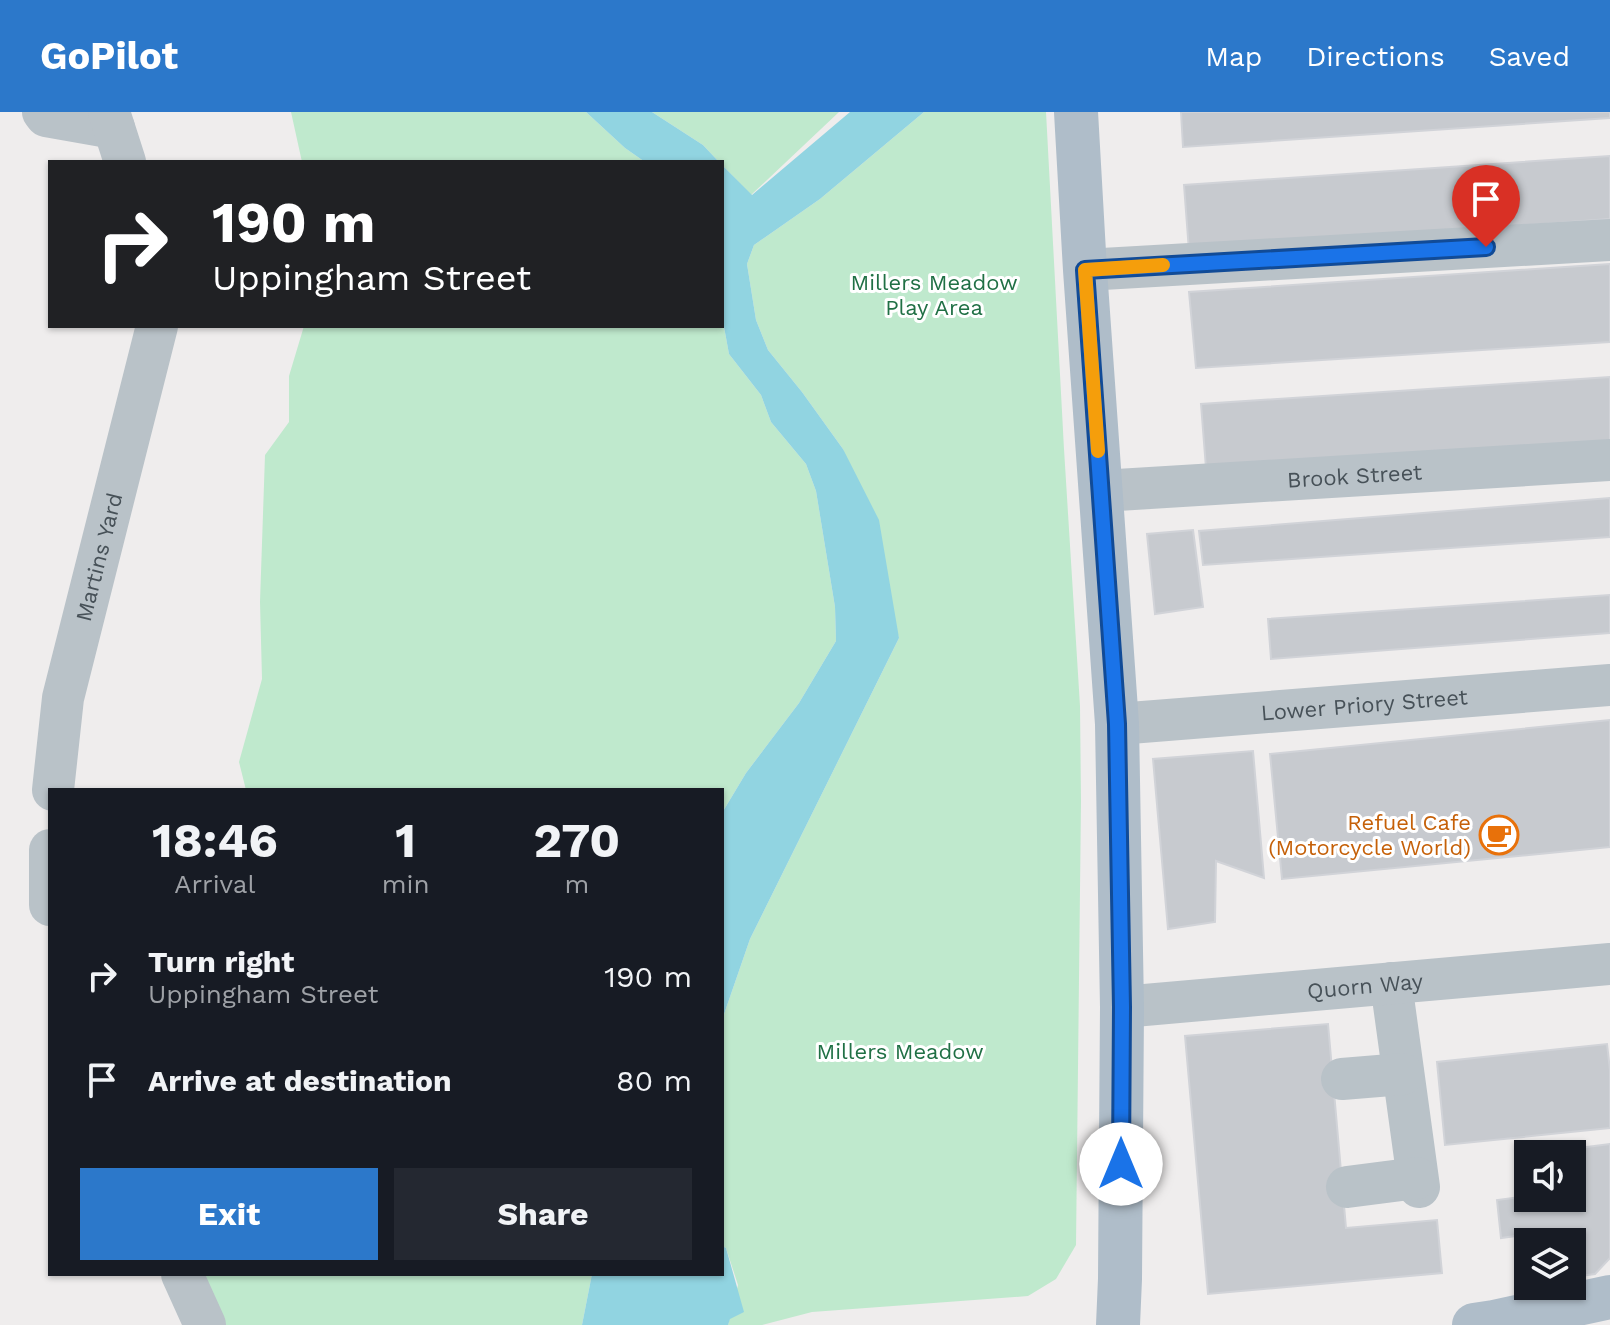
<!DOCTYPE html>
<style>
:root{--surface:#171b24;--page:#242831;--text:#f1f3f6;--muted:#9ea1a6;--accent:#2c78ca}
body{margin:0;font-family:"Work Sans",sans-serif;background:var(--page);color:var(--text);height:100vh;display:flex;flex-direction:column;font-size:30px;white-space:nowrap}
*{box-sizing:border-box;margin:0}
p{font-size:26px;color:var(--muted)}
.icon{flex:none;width:44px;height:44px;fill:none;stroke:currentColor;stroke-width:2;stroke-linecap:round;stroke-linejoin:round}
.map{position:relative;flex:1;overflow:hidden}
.sheet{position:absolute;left:48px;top:676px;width:676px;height:488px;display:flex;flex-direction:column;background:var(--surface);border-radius:0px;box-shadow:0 2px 6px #0004}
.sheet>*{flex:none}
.guide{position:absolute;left:48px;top:48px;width:676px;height:168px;border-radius:0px;box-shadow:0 2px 6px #0004;background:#202124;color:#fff;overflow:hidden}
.fabs{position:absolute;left:1514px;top:1028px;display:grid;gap:16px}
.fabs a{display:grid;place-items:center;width:72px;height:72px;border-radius:0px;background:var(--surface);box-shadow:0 2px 6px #0004;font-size:40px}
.pin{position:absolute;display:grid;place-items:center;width:68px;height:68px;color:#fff;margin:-82px -34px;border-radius:50% 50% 50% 0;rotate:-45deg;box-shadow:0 0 8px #0007}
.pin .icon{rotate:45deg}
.me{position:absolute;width:88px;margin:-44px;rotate:0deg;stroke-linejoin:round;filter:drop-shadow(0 0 6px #0008)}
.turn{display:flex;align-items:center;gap:28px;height:168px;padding:0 32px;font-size:36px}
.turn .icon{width:104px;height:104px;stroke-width:2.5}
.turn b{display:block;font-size:56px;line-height:68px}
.eta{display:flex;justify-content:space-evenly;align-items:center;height:136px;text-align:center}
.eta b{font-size:48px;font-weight:700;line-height:56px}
.action{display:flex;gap:16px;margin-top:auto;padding:16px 32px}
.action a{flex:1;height:92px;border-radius:0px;background:var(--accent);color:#fff;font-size:32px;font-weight:700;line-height:92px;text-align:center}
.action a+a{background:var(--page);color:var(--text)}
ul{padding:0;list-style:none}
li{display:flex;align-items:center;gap:24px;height:104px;padding:0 32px}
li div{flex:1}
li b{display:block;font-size:30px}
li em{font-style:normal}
header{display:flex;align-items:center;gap:48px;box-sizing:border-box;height:112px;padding:0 40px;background:var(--accent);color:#fff}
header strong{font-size:38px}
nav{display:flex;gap:44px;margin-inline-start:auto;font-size:28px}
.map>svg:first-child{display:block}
.green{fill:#bfe9cd}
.water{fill:#91d4e1}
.building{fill:#c7cacf;stroke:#d1d3d8;stroke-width:2}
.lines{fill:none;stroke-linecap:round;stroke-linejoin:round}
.minor{stroke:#b9c2c8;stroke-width:42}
.major{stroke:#afbdc9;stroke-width:44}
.route-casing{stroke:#114b97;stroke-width:20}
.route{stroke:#1a73e8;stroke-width:14}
.slow{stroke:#f59e0b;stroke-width:14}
.labels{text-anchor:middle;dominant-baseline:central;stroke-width:6;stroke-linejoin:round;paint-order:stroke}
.park-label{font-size:22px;fill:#207045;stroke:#fff}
.street-label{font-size:22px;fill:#475158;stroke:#fff}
.food-label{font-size:22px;fill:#c56008;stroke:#fff;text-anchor:end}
</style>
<header>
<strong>GoPilot</strong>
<nav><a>Map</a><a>Directions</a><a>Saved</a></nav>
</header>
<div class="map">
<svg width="1610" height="1213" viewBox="0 0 1610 1213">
<rect width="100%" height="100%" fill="#efeded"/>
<!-- green -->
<path class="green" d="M291,0H586L625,36L645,50H302Z
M652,0H839L751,83L722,53V50H719L703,33Z
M924,0H1046L1064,337L1080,594L1081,689L1076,1133L1056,1167L1028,1184L812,1200L762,1213H728L738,1173L726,1136L722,1134V908L750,827L899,526L843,337L802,280L768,238L756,208L747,152L754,133L820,87Z
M722,204L729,242L761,283L771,310L806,352L816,379L835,495L836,529L799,591L746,661L722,701V678H246L239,650L262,567L260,490L265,343L289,310V264L304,214H722Z
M194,1162H592L582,1213H216Z"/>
<!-- water -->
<path class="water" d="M586,0H652L703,33L719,50H645L625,36Z
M850,0H924L820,87L754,133L747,152L756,208L768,238L802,280L843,337L879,408L899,526L750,827L722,908V701L746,661L799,591L836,529L835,495L816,379L806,352L771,310L761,283L729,242L722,204V53L752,83Z
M722,1134L726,1136L744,1200L730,1207L728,1213H582L592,1162H722Z"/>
<!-- building -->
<path class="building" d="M1181,0H1610V6L1183,35Z
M1610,44V107L1189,139L1184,73Z
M1610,152V230L1196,256L1189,180Z
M1610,265V332L1206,356L1201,292Z
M1610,386V425L1203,453L1199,419Z
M1193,418L1203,495L1155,502L1147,422Z
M1610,483V521L1271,547L1268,507Z
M1610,608V735L1282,767L1270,642Z
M1253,639L1264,766L1216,749L1215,810L1168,817L1153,647Z
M1328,912L1346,1116L1437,1108L1442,1161L1208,1182L1185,924Z
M1607,932L1610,958V1016L1445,1033L1437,950Z
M1610,1032V1146L1595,1162L1572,1165V1130H1528V1166L1523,1123L1501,1126L1497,1088L1528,1084V1086H1572V1042H1556V1039Z"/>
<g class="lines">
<!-- minor -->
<g class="minor">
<path d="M43,0L46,4L114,16"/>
<path d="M109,0L125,50"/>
<path d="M1085,158L1610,128"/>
<path id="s1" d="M1101,379L1610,348"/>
<path id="s2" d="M1117,612L1610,573"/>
<path id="s3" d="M53,678L63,586L157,214"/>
<path d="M50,738V793"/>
<path d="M1391,871L1419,1075"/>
<path id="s4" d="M1122,895L1610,852"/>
<path d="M1342,967L1403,962"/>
<path d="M1347,1075L1417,1066"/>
<path d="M182,1162L205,1213"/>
</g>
<!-- major -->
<path class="major" d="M1076,0L1085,158L1117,612L1122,895L1120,1167L1118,1213
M1474,1213L1494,1210L1610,1185"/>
</g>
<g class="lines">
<!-- route casing -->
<g class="route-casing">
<path id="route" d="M1121,1052L1122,895L1117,612L1085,158L1486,135"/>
</g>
<!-- route -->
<use href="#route" class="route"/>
<!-- slow -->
<path class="slow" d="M1098,339L1085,158L1163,153"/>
</g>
<!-- icons -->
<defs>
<g id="cafe-ring" transform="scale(2)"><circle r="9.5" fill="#fff" stroke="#e8710a" stroke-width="1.5"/><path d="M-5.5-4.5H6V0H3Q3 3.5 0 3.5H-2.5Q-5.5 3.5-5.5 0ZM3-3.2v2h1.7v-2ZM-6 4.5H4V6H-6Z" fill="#e8710a"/></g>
</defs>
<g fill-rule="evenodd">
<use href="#cafe-ring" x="1499" y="723"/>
</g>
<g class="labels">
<!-- park labels -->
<g class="park-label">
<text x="934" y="170">Millers Meadow<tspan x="934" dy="25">Play Area</tspan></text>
<text x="900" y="939">Millers Meadow</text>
</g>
<!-- street labels -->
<g class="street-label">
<text stroke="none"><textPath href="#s1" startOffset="254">Brook Street</textPath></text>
<text stroke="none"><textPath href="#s3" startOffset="238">Martins Yard</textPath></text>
<text stroke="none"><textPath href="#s2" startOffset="248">Lower Priory Street</textPath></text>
<text stroke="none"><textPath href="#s4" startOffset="244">Quorn Way</textPath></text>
</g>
<!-- food labels -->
<g class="food-label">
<text x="1471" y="710">Refuel Cafe<tspan x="1471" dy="25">(Motorcycle World)</tspan></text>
</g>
</g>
</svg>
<div class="fabs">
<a><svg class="icon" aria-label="sound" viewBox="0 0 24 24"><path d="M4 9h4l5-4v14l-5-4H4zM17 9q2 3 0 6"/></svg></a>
<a><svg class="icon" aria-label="layers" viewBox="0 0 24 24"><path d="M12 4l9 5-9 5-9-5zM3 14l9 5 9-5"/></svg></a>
</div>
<div class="pin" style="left:1486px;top:135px;background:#d93025"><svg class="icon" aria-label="arrive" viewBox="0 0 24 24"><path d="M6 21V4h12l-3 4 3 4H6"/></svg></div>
<svg class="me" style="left:1121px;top:1052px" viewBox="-20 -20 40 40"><circle r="19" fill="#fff"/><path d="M0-13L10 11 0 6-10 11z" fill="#1a73e8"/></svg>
<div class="guide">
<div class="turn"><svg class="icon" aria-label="right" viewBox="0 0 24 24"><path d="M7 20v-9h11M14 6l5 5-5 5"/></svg><div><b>190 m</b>Uppingham Street</div></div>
</div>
<section class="sheet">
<div class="eta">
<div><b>18:46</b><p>Arrival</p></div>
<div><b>1</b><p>min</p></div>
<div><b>270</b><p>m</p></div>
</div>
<ul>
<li><svg class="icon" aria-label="right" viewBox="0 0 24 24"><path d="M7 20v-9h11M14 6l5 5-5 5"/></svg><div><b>Turn right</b><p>Uppingham Street</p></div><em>190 m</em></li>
<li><svg class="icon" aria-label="arrive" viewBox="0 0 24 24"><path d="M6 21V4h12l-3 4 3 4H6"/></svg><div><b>Arrive at destination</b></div><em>80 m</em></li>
</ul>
<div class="action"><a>Exit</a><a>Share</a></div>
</section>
</div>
